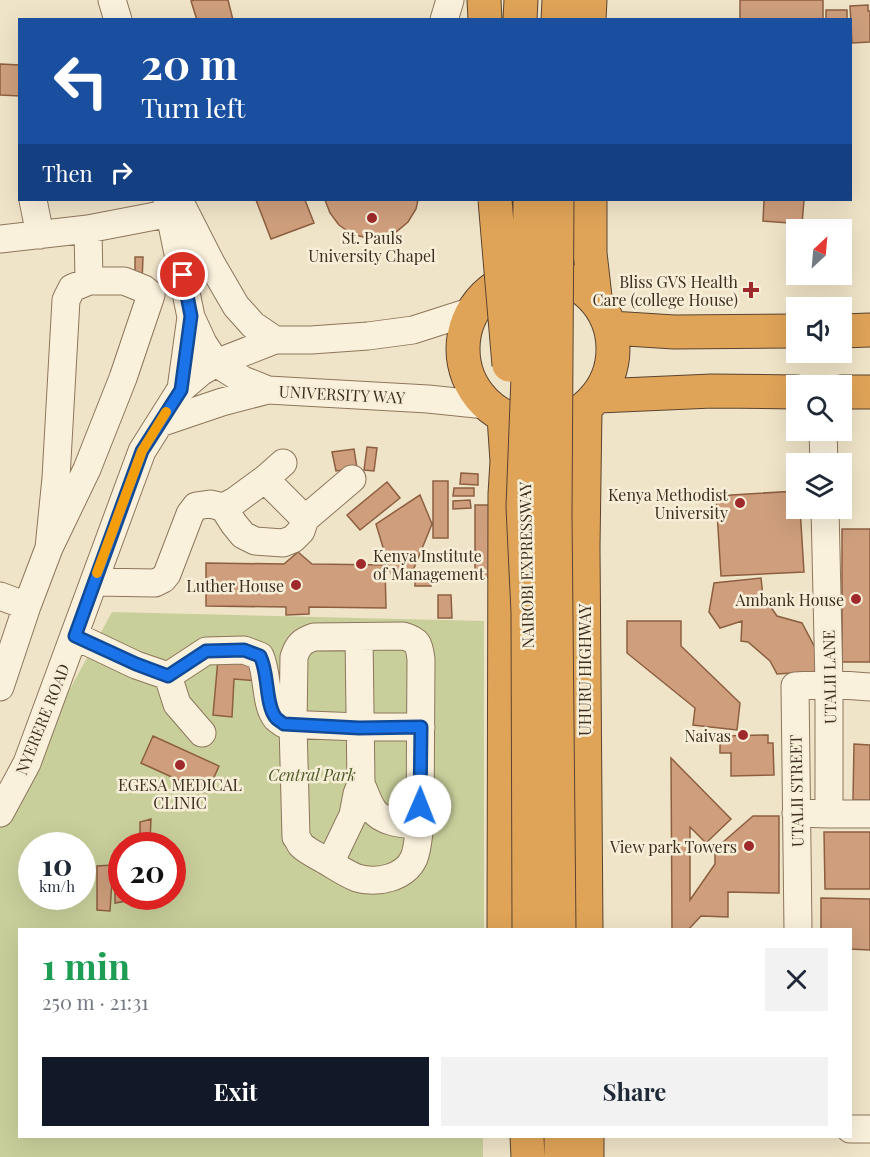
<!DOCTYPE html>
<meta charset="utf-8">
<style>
:root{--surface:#fff;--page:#f2f2f3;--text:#1f2937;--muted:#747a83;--accent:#111827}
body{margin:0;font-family:"Playfair Display",serif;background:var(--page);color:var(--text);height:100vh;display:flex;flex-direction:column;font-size:22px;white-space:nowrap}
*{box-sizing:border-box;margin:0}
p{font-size:20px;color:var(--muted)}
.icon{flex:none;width:33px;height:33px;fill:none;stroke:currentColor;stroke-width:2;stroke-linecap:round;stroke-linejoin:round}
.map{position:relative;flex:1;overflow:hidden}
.sheet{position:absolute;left:18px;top:928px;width:834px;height:210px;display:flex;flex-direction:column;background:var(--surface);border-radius:0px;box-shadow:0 6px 24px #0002}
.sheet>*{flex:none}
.hud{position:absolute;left:18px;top:18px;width:834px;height:183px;border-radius:0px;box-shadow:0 6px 24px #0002;background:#1a4fa0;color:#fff;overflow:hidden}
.needle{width:39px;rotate:26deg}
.controls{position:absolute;left:786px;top:219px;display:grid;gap:12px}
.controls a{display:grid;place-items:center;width:66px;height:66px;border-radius:0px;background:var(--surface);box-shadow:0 6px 24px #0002;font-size:30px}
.speed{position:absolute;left:18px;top:832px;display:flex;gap:12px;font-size:30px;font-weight:700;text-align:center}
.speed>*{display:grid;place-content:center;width:78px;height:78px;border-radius:50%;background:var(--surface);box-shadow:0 6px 24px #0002;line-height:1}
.speed small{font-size:15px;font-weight:400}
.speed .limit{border:9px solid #d22;background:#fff;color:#111}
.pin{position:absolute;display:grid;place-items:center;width:51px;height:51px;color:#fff;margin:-26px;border:3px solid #fff;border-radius:50%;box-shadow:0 2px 6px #0007}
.me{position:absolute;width:66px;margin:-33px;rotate:1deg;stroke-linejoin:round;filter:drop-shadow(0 0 4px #0008)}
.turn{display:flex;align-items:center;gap:21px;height:126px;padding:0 24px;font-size:27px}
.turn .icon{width:78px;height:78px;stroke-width:2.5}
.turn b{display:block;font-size:42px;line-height:51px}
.then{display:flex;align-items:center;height:57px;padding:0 24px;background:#0003;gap:12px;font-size:22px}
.round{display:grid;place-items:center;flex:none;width:63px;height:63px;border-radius:0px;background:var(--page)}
.overview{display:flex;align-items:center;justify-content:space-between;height:102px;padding:0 24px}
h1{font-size:36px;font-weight:700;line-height:45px;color:#1e9e55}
.button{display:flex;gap:12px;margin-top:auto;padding:12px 24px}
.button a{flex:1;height:69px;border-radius:0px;background:var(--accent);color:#fff;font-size:24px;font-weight:700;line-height:69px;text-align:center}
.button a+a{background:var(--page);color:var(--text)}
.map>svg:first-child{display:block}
.green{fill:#c9cf9b;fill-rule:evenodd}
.building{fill:#cf9f7d;stroke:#8d5f41;stroke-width:1.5}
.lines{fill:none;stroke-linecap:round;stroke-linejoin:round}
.minor-casing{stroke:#8d765c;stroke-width:29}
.highway-casing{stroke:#5b4430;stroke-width:35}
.minor{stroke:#faf1dc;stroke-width:27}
.highway{stroke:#e0a458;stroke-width:33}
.highway-bridge-casing{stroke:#5b4430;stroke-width:35;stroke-linecap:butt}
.highway-bridge{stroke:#e0a458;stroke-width:33}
.route-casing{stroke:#114b97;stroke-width:15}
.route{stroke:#1a73e8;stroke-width:10}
.slow{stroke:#f59e0b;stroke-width:10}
.poi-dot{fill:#9e2a2b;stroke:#f7eed8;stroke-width:2}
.labels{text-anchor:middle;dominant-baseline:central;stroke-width:5;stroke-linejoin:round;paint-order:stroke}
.poi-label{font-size:16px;fill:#3d2e20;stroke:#f7eed8;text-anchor:end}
.street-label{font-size:16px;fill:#3d2e20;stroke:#f7eed8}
.park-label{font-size:16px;font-style:italic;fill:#4d5a26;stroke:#f7eed8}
</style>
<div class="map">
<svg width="870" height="1157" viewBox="0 0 870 1157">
<rect width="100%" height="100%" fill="#f0e4c8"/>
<!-- green -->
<path class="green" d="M112,612L484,621V930H20V1137H483V1157H0V817ZM32,846H82V897H32ZM122,846H172V897H122Z"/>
<!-- building -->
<path class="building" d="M194,0H228L233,20H197L191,1Z
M740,0H823V19H740Z
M868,5V11H870V42L852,43L850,6Z
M826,10H847V20H826Z
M0,64L20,65V96L0,95Z
M256,200H305L314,223L271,239Z
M325,200H418L416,209L408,222L396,232L382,238H367L352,234L339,225L330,213Z
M764,200H804L802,224L763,221Z
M135,257H143L142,282H135Z
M367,447L377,448L374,471L364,470Z
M354,449L357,468L336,471L332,452Z
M461,473L478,474V485L460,484Z
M433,481H448V538H433Z
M387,482L400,498L360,530L347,515Z
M454,488H474V496H453Z
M796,491V508H800L804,572L721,576L716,496Z
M420,495L432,524L412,573L391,574L376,524Z
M470,500L471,508L453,509V501Z
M475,505H490V577H475Z
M842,529H870V662H842Z
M298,552L312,564L385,565L386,608L309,607V614L286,615V607L206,606V563L284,564Z
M415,574H430L431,586H415Z
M761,578L763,596L777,616L802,623L822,661L823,671L777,674L770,661L748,642L741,641L742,621L720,628L709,612L714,583Z
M438,595H451L452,618H438Z
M627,621H681V646L740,703L737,730L693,725L695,708L627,653Z
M218,659L261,663L260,681L234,679L232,717L213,715Z
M768,735V743H773L774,775L731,776V753H720V736Z
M153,736L219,766L207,793L141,763Z
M854,744L870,745V800H853Z
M671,758L731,819L706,843L690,827V900L715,864V849L753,816H779V893L728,892V917L701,916L688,930H672Z
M151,819L150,840H140V822Z
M824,832H870V889H825Z
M113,865L110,911L97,910V866Z
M122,886V897H126V901L115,903V887Z
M821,898L870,899V950L850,949V930H821Z"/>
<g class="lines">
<!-- minor casing -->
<g class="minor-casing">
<path id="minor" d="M112,0L118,20
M444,20L450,0
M33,200L40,235
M167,200L191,317L203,343L216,363L243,380L268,390L428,399L486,405
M179,200L211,263L236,306L253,325L275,340
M88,229L89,281
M0,239L88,229L171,213
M181,389L191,317
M160,423L222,402L268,390
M823,430L824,464
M265,479L305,519
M223,507L234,524L243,535L255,541L283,543L293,539L301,531L305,519L352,479
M94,582L155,583L163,579L167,574L190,514L196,506L210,504L223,507L235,501L265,479L283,463
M0,596L27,606
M75,636L136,665L168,676L177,704L202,733
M403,636C418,640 419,644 421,659L420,826C418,836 418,848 414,858C405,878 377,884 357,878C347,874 338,868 328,862C320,857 308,852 301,845C299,842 298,839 296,837L293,725L294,657C298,645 302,641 314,637Z
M168,676L206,651L244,650L260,656C268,673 265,705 276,718C278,720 281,722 284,724L359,727H421
M0,687L27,606L49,548L87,469L123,378L151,295L144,289L124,281H89L72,288L66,300L56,478L49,548
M361,784C365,792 368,803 374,811C383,823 405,824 420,826
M0,813L27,763L142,451L181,389L201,372L216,363L275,340H311L368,336L413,330L472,311
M796,813L829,814V684L825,508
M829,814H870
M330,863L353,815L357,794L361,784L359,637
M798,930L795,686L829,684L870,687
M850,1129H870"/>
</g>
<!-- highway casing -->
<g class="highway-casing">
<path id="highway" d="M484,0L485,20
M520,20L521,0
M558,20L559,0
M589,20L590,0
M590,200V253L595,297
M503,255L509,240L514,200
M463 349a75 75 0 1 1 150 0a75 75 0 1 1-150 0Z
M611,328L674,332L796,331
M842,331L870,330
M842,392H870
M599,396L712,391L796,392
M585,410L583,547L586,930
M504,930L505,494L507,461L504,417
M527,1137L528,1157
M587,1137V1157
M561,1157V1137"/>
</g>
<!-- minor -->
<use href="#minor" class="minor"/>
<!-- highway -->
<use href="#highway" class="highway"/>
<!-- highway-bridge casing -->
<g class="highway-bridge-casing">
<path id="highway-bridge" d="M495,200L509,365
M557,200L555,514L559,930
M529,930L528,612L523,507L528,377L530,200"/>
</g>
<!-- highway-bridge -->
<use href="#highway-bridge" class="highway-bridge"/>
</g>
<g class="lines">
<!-- route casing -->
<g class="route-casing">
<path id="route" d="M183,275L191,316L181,390L142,451L75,636L136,664L168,676L206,651L244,650L260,656C269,673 265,705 276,718C278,720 281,722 284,724L359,728L421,727L420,806"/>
</g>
<!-- route -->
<use href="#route" class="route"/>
<!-- slow -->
<path class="slow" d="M97,573L142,451L166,412"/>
</g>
<!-- markers -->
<g class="poi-dot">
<circle cx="372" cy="218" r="6"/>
<path d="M748 281h6v6h6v6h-6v6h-6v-6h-6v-6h6z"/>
<circle cx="740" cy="503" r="6"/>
<circle cx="361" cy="564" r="6"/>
<circle cx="296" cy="585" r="6"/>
<circle cx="856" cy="599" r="6"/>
<circle cx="743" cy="735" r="6"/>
<circle cx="180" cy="765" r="6"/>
<circle cx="749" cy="846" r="6"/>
</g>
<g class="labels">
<!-- poi labels -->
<g class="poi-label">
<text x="372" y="237" text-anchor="middle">St. Pauls<tspan x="372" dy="18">University Chapel</tspan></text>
<text x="738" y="281">Bliss GVS Health<tspan x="738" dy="18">Care (college House)</tspan></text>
<text x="728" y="494">Kenya Methodist<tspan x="728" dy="18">University</tspan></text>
<text x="373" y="555" text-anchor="start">Kenya Institute<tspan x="373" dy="18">of Management</tspan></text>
<text x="284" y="585">Luther House</text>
<text x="844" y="599">Ambank House</text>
<text x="731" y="735">Naivas</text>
<text x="180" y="784" text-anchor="middle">EGESA MEDICAL<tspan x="180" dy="18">CLINIC</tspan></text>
<text x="737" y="846">View park Towers</text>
</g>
<!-- street labels -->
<g class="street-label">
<text transform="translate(342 394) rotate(3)">UNIVERSITY WAY</text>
<text transform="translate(526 565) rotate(-91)">NAIROBI EXPRESSWAY</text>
<text transform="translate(584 670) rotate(-90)">UHURU HIGHWAY</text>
<text transform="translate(829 677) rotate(-91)">UTALII LANE</text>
<text transform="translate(42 719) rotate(-68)">NYERERE ROAD</text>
<text transform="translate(796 791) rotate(-91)">UTALII STREET</text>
</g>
<!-- park labels -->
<g class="park-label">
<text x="312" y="774">Central Park</text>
</g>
</g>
</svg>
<div class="controls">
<a><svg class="needle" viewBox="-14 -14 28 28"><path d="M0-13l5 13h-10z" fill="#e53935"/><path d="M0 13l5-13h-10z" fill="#747a83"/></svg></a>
<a><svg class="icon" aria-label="sound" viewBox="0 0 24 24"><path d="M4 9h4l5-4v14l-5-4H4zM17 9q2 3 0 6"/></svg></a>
<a><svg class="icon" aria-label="search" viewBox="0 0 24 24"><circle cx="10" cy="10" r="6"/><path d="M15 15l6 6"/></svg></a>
<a><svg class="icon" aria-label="layers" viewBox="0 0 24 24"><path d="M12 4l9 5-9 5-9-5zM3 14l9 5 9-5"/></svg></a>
</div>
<div class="speed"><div>10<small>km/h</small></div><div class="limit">20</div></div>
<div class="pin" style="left:183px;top:275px;background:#d93025"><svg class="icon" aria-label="arrive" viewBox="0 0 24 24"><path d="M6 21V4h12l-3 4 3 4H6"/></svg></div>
<svg class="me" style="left:420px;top:806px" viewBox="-20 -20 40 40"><circle r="19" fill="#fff"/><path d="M0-13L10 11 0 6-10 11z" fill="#1a73e8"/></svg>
<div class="hud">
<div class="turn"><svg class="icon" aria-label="left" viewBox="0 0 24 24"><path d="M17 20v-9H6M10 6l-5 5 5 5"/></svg><div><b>20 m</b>Turn left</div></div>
<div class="then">Then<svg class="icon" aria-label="right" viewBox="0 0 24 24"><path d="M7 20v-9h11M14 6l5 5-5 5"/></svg></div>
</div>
<section class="sheet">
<div class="overview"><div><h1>1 min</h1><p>250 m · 21:31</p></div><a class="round"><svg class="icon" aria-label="close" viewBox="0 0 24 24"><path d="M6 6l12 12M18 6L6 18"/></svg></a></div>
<div class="button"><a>Exit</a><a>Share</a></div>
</section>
</div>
